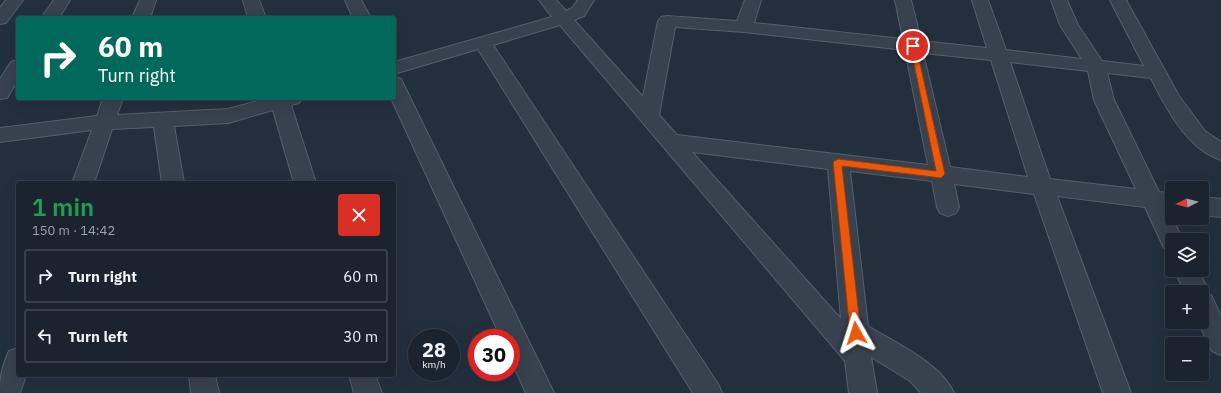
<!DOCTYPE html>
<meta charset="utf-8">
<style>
:root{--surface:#1b232e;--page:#282f3a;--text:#f1f3f6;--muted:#a0a4aa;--line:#39404a}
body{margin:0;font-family:"IBM Plex Sans",sans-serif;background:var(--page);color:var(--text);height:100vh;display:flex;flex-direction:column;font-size:15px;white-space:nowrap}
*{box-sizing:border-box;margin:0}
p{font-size:13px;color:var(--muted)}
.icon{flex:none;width:22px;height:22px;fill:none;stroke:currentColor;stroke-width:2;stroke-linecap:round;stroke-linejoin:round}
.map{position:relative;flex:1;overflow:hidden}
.drawer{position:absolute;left:16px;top:181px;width:380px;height:196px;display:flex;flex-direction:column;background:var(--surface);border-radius:4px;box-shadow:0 4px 16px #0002,0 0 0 1px var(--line)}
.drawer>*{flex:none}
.top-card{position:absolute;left:16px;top:16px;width:380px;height:84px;border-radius:4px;box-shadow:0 4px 16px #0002,0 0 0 1px var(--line);background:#00695c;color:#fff;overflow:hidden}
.needle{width:26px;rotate:264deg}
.buttons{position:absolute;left:1165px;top:181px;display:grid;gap:8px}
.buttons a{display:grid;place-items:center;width:44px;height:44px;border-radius:4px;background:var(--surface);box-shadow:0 4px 16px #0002,0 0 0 1px var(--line);font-size:20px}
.speed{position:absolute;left:408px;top:329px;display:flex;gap:8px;font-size:20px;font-weight:700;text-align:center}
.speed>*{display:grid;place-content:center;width:52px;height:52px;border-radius:50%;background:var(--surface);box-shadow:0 4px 16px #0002,0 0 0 1px var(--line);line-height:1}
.speed small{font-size:10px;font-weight:400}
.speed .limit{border:6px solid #d22;background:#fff;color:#111}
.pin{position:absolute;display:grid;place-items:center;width:34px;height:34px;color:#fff;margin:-17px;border:2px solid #fff;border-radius:50%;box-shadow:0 1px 4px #0007}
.me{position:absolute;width:44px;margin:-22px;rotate:354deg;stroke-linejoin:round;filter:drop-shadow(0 0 3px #0008)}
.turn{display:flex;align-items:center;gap:14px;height:84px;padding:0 16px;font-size:18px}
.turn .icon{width:52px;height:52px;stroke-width:2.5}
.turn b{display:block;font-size:28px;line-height:34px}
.round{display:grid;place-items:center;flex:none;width:42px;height:42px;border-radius:4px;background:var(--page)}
.headline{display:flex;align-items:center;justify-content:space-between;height:68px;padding:0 16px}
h1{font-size:24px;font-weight:600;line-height:30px;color:#1e9e55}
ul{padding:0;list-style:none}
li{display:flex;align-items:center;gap:12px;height:54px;margin:0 8px 6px;padding:0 8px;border:2px solid var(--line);border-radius:4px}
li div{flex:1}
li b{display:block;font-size:15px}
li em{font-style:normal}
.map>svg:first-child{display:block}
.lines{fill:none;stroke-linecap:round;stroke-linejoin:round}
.minor-casing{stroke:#565f6c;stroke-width:2}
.minor{fill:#38414e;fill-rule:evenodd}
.route{fill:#ea580c;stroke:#983908}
</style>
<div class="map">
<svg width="1221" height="393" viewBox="0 0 1221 393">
<rect width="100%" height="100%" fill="#242f3e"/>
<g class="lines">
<!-- minor casing -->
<g class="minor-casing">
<path id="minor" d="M6,0H23L6,23L0,24V8Z
M54,0H70L59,18H41Z
M140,0H156L150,18H132Z
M243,0H259L266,18H248Z
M345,0H361L371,18H353Z
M539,0H556L566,11L572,8L578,0H594L584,16L574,20L643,97L658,21L661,17L667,16L737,21L745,0H761L754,23L903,39L895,0H911L921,41L987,48L972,0H988L1006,50L1082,59L1060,25L1051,0H1067L1078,25L1102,61L1144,66L1110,0H1126L1179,96L1205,131L1221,142V160C1187,149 1166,108 1151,78L1107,73L1114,100L1159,192L1172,193V211L1168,210L1183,240H1172V250L1164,248L1145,207L1057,196L1131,393H1103L1034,194L954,184L959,207L956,213L948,216L940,213L937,207L932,181L850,171L868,326C895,343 941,363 954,393H921L910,381L871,357L877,393H849L845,361L560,25L493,45L718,384L722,393H693L478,49L394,74V62L552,17ZM675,27L744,32L905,50L928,165L677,135L659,115ZM923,53L991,60L1028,177L950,167ZM1010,62L1088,71L1094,100L1136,189L1050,179ZM692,152L828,169L841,319Z
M18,60V80L7,98L0,99V79L11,62Z
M394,77L401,79L403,83L554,393H526L511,360V338H501L391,98H394Z
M103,98H123L117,115L228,109L269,98H302L299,103L291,105L316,183H294L273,110L228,123L174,126L184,183H162L154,127L112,129L94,183H72L92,130L0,142V128L97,116Z
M1202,197L1221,199V217L1202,215Z
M1174,270H1198L1209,292L1208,294L1211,295L1221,316V355L1212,351L1198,322H1202V292H1185Z
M18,348V375H26L20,393H0C0,376 2,367 9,351Z
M189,375H215L219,393H191Z
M349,375H375L382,393H354Z"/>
</g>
<!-- minor -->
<use href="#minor" class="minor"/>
</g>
<!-- route -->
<path class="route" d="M910,44L916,46L945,174L941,178L842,166L861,333L860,336L856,338L852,336L850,333L833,162L838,159L936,171Z"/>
</svg>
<div class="buttons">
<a><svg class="needle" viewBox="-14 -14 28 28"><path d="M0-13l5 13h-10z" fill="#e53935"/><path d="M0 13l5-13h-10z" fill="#a0a4aa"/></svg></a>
<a><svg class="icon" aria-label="layers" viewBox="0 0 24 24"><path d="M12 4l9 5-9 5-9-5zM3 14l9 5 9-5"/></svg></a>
<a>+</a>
<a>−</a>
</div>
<div class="speed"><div>28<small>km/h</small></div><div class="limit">30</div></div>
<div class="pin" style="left:913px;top:46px;background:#d93025"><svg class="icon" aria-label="arrive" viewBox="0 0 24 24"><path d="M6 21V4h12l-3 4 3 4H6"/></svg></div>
<svg class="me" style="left:856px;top:333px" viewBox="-20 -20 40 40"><path d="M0-17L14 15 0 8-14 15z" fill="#ea580c" stroke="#fff" stroke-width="4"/></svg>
<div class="top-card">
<div class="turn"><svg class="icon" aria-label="right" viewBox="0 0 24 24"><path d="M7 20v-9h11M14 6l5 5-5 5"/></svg><div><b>60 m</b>Turn right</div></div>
</div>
<section class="drawer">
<div class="headline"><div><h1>1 min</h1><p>150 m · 14:42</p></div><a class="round" style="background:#d93025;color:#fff"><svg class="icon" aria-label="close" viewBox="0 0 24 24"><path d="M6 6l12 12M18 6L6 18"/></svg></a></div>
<ul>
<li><svg class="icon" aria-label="right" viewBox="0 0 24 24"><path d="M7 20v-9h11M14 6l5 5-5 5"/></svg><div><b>Turn right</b></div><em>60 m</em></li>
<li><svg class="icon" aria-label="left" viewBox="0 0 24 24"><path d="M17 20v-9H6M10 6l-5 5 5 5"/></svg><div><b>Turn left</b></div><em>30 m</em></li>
</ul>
</section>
</div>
